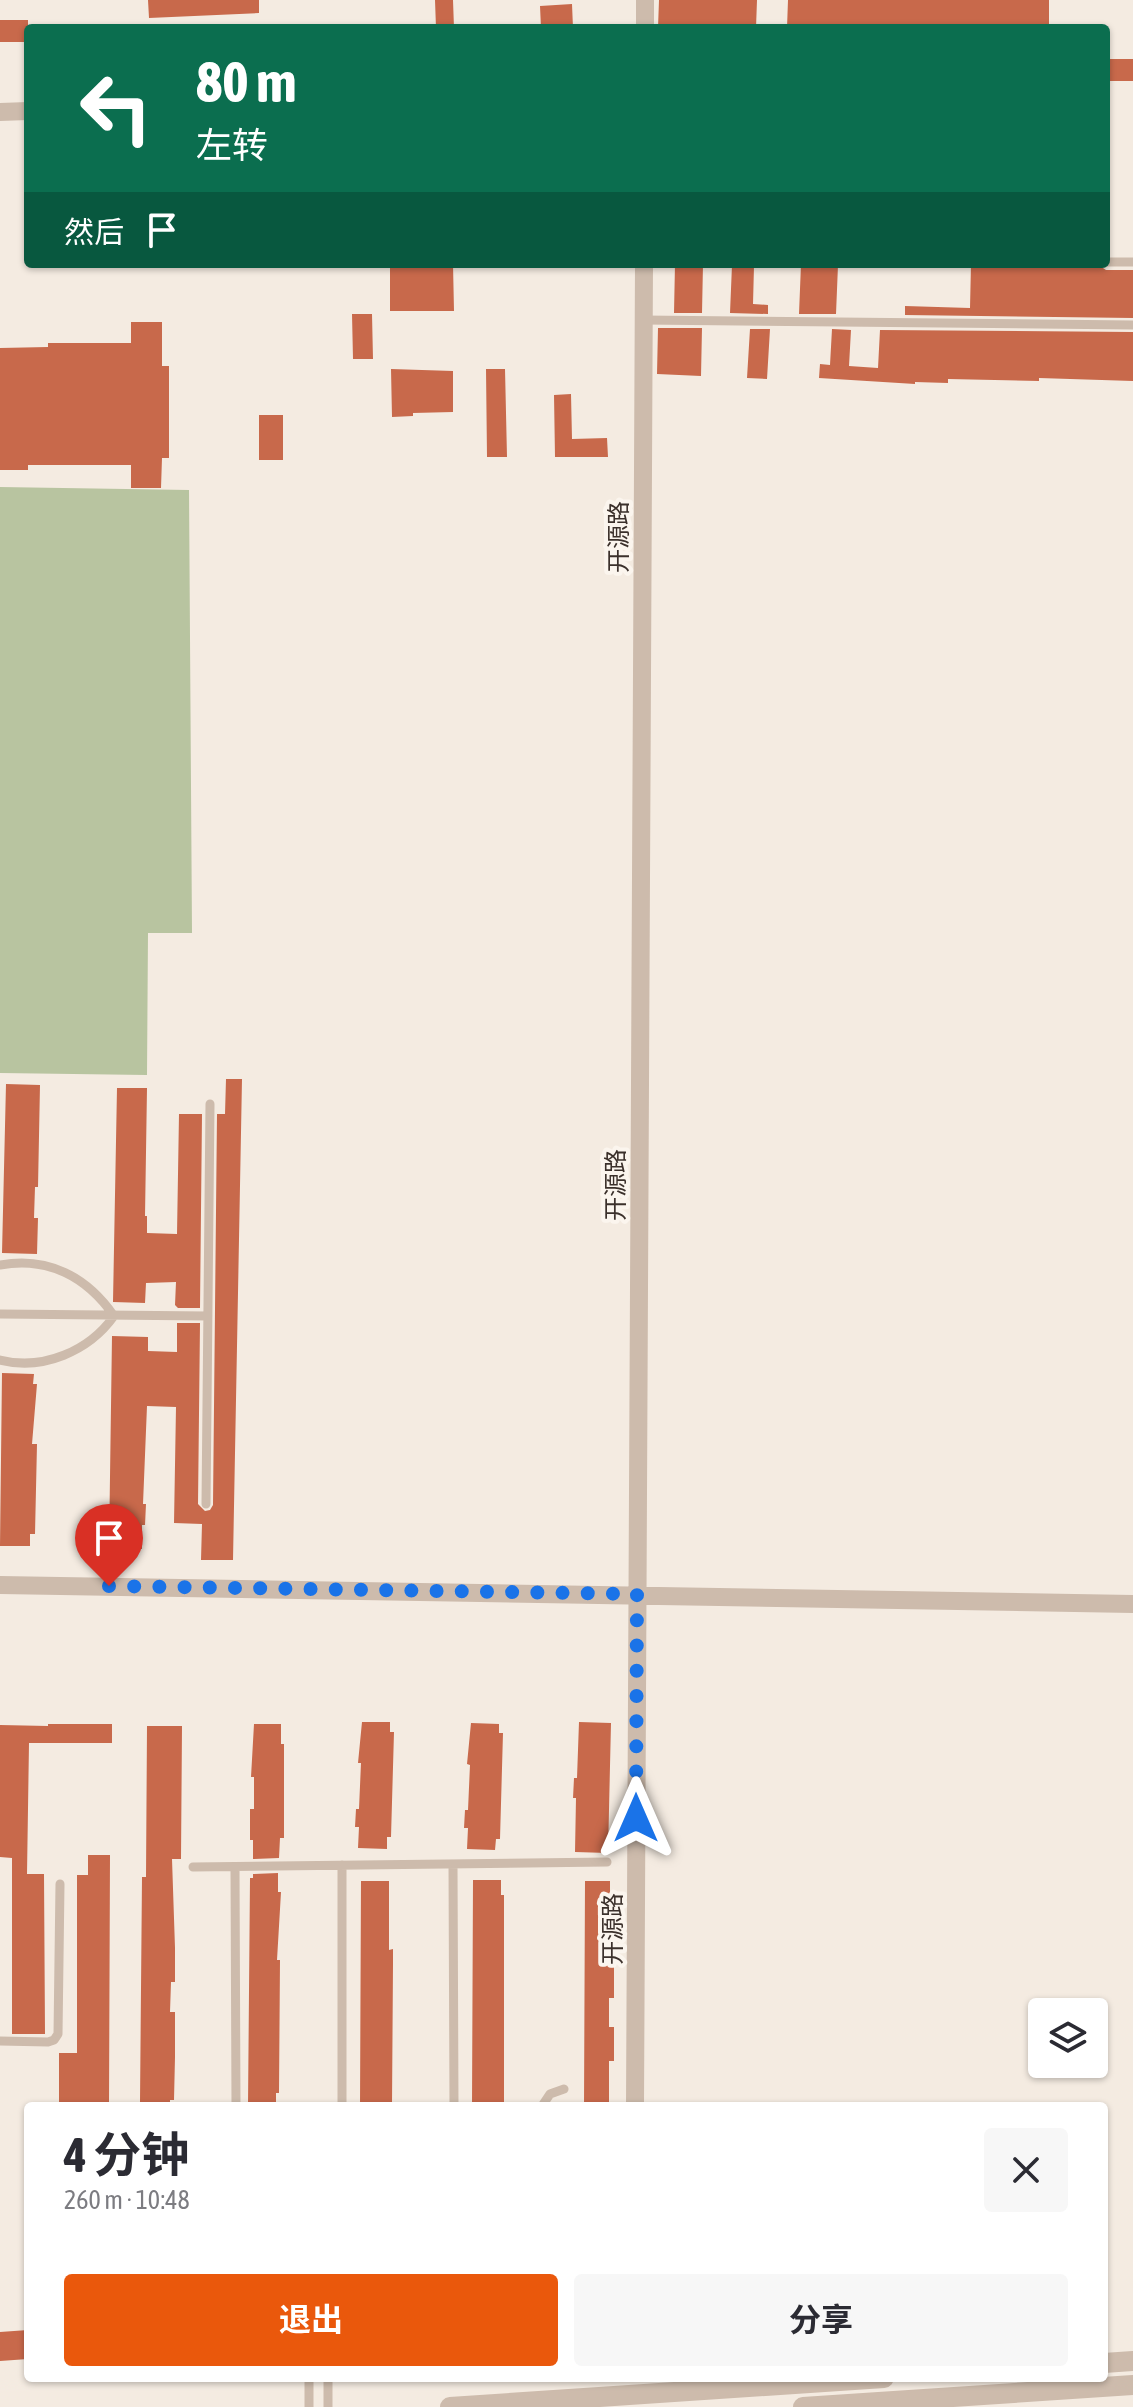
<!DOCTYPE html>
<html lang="zh">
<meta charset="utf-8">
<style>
:root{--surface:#fff;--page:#f7f7f7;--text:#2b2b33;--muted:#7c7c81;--accent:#ea580c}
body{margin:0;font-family:"Asap Condensed","Noto Sans SC",sans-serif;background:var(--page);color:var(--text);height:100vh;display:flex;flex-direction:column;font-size:30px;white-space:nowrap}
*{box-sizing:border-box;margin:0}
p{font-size:26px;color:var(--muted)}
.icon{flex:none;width:44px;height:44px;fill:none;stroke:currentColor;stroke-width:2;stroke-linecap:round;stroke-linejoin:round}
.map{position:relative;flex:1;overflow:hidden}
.drawer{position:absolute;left:24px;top:2102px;width:1084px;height:280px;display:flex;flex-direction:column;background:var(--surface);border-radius:8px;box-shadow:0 2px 6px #0004}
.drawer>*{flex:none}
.hud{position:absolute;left:24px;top:24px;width:1086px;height:244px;border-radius:8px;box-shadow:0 2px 6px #0004;background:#0b6e4f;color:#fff;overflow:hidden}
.controls{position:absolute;left:1028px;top:1998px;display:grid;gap:16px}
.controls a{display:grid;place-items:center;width:80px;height:80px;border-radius:8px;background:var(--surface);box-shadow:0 2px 6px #0004;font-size:40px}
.pin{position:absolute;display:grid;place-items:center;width:68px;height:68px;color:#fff;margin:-82px -34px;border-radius:50% 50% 50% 0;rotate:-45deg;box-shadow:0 0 8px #0007}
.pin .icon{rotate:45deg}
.me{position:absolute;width:88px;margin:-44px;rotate:0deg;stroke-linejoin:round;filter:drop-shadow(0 0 6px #0008)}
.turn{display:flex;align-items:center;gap:28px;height:168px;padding:0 40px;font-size:36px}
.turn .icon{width:104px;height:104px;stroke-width:2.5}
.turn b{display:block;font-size:56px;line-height:68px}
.then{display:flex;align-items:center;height:76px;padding:0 40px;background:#0003;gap:16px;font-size:30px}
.round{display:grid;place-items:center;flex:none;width:84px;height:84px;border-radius:8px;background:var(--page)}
.summary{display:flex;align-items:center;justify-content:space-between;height:136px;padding:0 40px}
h1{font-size:48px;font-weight:700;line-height:60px}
.primary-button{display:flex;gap:16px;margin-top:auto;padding:16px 40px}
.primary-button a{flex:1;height:92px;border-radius:8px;background:var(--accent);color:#fff;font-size:32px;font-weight:700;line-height:92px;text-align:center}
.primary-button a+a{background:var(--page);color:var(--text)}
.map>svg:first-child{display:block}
.green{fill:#b8c4a0}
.building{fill:#c8694b}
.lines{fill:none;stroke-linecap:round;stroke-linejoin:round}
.service{stroke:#cdbbac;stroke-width:9}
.minor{stroke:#cdbbac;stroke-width:18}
.tertiary{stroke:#cdbbac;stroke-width:20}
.route{stroke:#1a73e8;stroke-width:14;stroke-dasharray:0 25.2}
.labels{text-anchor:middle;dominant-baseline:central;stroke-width:8;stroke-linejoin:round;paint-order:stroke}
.street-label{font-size:24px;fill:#3b302b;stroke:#fbf5ee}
</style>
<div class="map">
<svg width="1133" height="2407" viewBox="0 0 1133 2407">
<rect width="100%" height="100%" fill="#f4ebe1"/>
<!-- green -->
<path class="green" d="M0,487L189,490L192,933H148L147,1075L0,1073Z"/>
<!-- building -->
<path class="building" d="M148,0H259V13L149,18Z
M435,0H453L454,28H436Z
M659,0H757L756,28H658Z
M788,0H1049V28H787Z
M572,4L573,28H541L540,6Z
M0,20H28V42H0Z
M1106,59H1133V81H1106Z
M390,264H453L454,311H390Z
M675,264H703L702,313H674Z
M801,264L838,265L836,314H799Z
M971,264L1100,266L1106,270H1133V318L905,315V306L970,308Z
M732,265L754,266L753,304L768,305V314L730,313Z
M352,314H372L373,359H353Z
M131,322H162V366H169V458H162L161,488H131V465H28V470H0V348L48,347V343H131Z
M658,328H702L701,376L657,374Z
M750,329H770L767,379L747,378Z
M832,329L851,330L849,366L878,368L880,330L1133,332V381L1039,378V381L948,379V383L915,382V384L819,378L820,364L830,365Z
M391,369L453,371V412L413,413V416L392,417Z
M486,369H505L507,457H487Z
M571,394L572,439L607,438L608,457H555L554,395Z
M259,415H283V460H259Z
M226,1079H242L233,1560H201L202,1524L174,1523L176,1407L147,1406L143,1504H146L145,1525H142V1549L109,1548L112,1336L148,1337V1351L177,1352V1323H200L198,1504L205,1511L210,1510L213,1505L217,1114H225Z
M6,1084L40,1085L38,1187H35L34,1218H38L37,1254L2,1253Z
M117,1088H147L145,1216H147V1233L177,1234L179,1114H202L200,1308H178L175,1305L176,1282L146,1283L145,1303L113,1302Z
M2,1373L34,1374L33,1384H37L32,1444H37L35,1534H30V1546H0Z
M362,1722H390V1732H394L391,1837H387V1849L358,1848L359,1827H355L356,1809H359L361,1763H358Z
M579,1722L611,1723L608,1853L575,1852L576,1798H573L574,1778H577Z
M471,1723L499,1724V1733H503L500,1839H496L495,1850L467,1849L468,1828H464L465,1810H468L470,1765L467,1764Z
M48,1724H112V1743H29L27,1874H44L45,2034H12V1858L0,1857V1725L48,1726Z
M254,1724H281V1744H284V1838H280L279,1858L253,1859V1840H250V1809H254V1777H251Z
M147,1726H182L181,1859H172L175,1948V1982H171L170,2012H175V2057L174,2100H170V2106H148V2103L140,2102L142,1877H146Z
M88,1855H110L109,2106H59V2053H77V1875H88Z
M278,1873V1892H281L277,1960H280L279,2093H276V2106H248L250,1878H253V1874Z
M473,1880H501V1895H504V2106H472Z
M361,1881H389V1950L393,1949V1964L392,2106H360Z
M585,1881H610V1895L614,1896V1931H609V1961H614V1998H609V2027H614V2061H609V2106H584Z
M28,2330V2359L0,2361V2332Z"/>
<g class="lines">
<!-- service -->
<path class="service" d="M1106,262H1133
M643,320L1133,325
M0,1265C48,1256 87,1277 114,1316C89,1351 43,1371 0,1360
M0,1314L208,1316
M206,1504L210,1104
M453,1864L454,2106
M193,1867L607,1862
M235,1867L236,2106
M0,2041L48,2042L54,2040L58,2034L60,1884
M342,2106V1865
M542,2106L550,2094L564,2089
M309,2378V2407
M328,2378V2407"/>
<!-- minor -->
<path class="minor" d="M645,28V0
M0,112L28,111
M0,1585L1133,1604
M635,2106L644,264"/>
<!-- tertiary -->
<path class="tertiary" d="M1104,2363L1133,2361
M450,2407L884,2378
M803,2407L1133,2385"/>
</g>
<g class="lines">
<!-- route -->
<path class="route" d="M109,1586L637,1594L636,1818"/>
</g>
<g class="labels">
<!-- street labels -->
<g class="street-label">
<text transform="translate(618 537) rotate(-90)">开源路</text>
<text transform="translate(615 1185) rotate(-90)">开源路</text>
<text transform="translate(612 1929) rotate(-90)">开源路</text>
</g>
</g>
</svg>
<div class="controls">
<a><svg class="icon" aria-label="layers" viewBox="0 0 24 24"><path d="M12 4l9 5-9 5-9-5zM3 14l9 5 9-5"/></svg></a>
</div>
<div class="pin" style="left:109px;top:1586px;background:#d93025"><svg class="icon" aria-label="arrive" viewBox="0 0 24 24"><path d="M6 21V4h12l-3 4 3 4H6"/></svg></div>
<svg class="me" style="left:636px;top:1818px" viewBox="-20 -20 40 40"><path d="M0-17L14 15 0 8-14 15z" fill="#1a73e8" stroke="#fff" stroke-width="4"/></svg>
<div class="hud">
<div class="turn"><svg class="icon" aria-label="left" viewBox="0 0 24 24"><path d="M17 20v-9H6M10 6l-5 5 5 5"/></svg><div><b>80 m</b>左转</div></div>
<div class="then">然后<svg class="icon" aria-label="arrive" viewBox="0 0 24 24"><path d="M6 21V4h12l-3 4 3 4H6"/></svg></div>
</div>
<section class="drawer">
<div class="summary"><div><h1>4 分钟</h1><p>260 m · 10:48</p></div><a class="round"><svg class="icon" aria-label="close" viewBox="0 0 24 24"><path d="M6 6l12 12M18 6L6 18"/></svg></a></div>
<div class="primary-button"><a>退出</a><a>分享</a></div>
</section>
</div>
